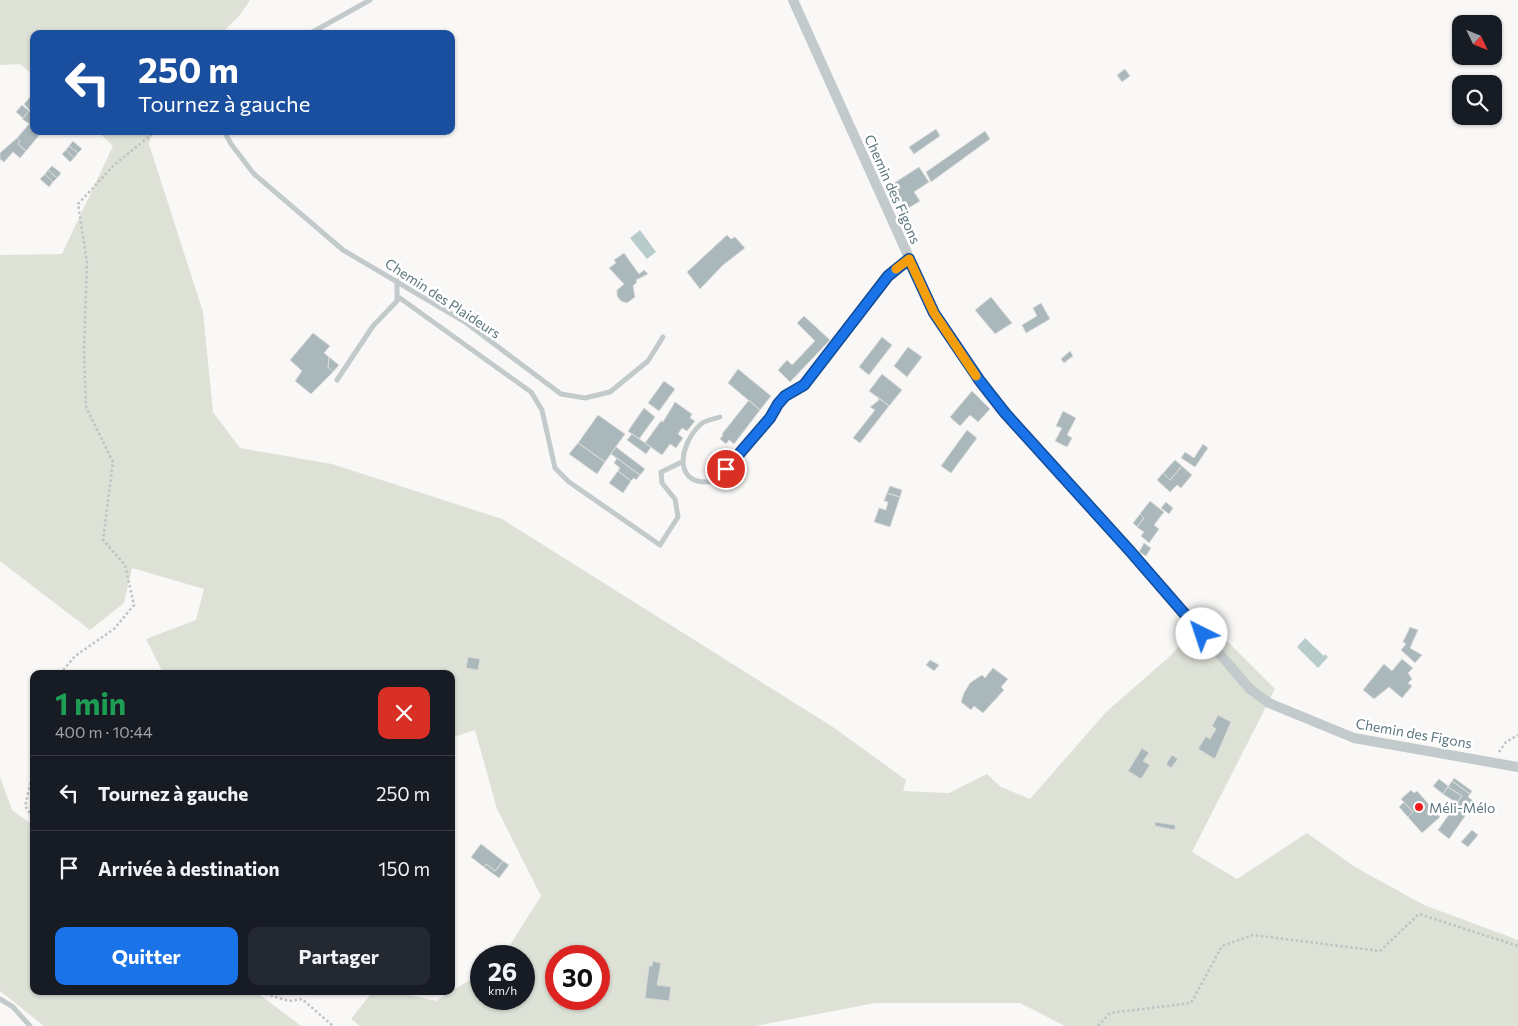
<!DOCTYPE html>
<html lang="fr">
<meta charset="utf-8">
<style>
:root{--surface:#171b24;--page:#242831;--text:#f1f3f6;--muted:#9ea1a6;--line:#363941;--accent:#1a73e8}
body{margin:0;font-family:Commissioner,sans-serif;background:var(--page);color:var(--text);height:100vh;display:flex;flex-direction:column;font-size:19px;white-space:nowrap}
*{box-sizing:border-box;margin:0}
p{font-size:16px;color:var(--muted)}
.icon{flex:none;width:28px;height:28px;fill:none;stroke:currentColor;stroke-width:2;stroke-linecap:round;stroke-linejoin:round}
.map{position:relative;flex:1;overflow:hidden}
.details{position:absolute;left:30px;top:670px;width:425px;height:325px;display:flex;flex-direction:column;background:var(--surface);border-radius:10px;box-shadow:0 1px 4px #0004}
.details>*{flex:none}
.banner{position:absolute;left:30px;top:30px;width:425px;height:105px;border-radius:10px;box-shadow:0 1px 4px #0004;background:#1a4fa0;color:#fff;overflow:hidden}
.needle{width:32px;rotate:133deg}
.tools{position:absolute;left:1452px;top:15px;display:grid;gap:10px}
.tools a{display:grid;place-items:center;width:50px;height:50px;border-radius:10px;background:var(--surface);box-shadow:0 1px 4px #0004;font-size:25px}
.speed{position:absolute;left:470px;top:945px;display:flex;gap:10px;font-size:25px;font-weight:700;text-align:center}
.speed>*{display:grid;place-content:center;width:65px;height:65px;border-radius:50%;background:var(--surface);box-shadow:0 1px 4px #0004;line-height:1}
.speed small{font-size:12px;font-weight:400}
.speed .limit{border:8px solid #d22;background:#fff;color:#111}
.pin{position:absolute;display:grid;place-items:center;width:42px;height:42px;color:#fff;margin:-21px;border:2px solid #fff;border-radius:50%;box-shadow:0 1px 5px #0007}
.me{position:absolute;width:55px;margin:-28px;rotate:319deg;stroke-linejoin:round;filter:drop-shadow(0 0 4px #0008)}
.turn{display:flex;align-items:center;gap:18px;height:105px;padding:0 25px;font-size:22px}
.turn .icon{width:65px;height:65px;stroke-width:2.5}
.turn b{display:block;font-size:35px;line-height:42px}
.round{display:grid;place-items:center;flex:none;width:52px;height:52px;border-radius:10px;background:var(--page)}
.head{display:flex;align-items:center;justify-content:space-between;height:85px;padding:0 25px}
h1{font-size:30px;font-weight:700;line-height:38px;color:#1e9e55}
.cta{display:flex;gap:10px;margin-top:auto;padding:10px 25px}
.cta a{flex:1;height:58px;border-radius:10px;background:var(--accent);color:#fff;font-size:20px;font-weight:700;line-height:58px;text-align:center}
.cta a+a{background:var(--page);color:var(--text)}
ul{padding:0;list-style:none}
li{display:flex;align-items:center;gap:15px;height:75px;padding:0 25px;border-top:1px solid var(--line)}
li div{flex:1}
li b{display:block;font-size:19px}
li em{font-style:normal}
.map>svg:first-child{display:block}
.green{fill:#dde1d6;fill-rule:evenodd}
.water{fill:#b9cccc}
.building{fill:#aab7bb;stroke:#dadad8}
.lines{fill:none;stroke-linecap:round;stroke-linejoin:round}
.path{stroke:#bfc3c4;stroke-width:2.5;stroke-dasharray:2.5 2.5;stroke-linecap:butt}
.lane{stroke:#c3cacc;stroke-width:5}
.street{stroke:#c3cacc;stroke-width:10}
.route-casing{stroke:#114b97;stroke-width:12}
.route{stroke:#1a73e8;stroke-width:9}
.slow{stroke:#f59e0b;stroke-width:9}
.poi-dot{fill:#f41a1c;stroke:#fff;stroke-width:2}
.labels{text-anchor:middle;dominant-baseline:central;stroke-width:5;stroke-linejoin:round;paint-order:stroke}
.street-label{font-size:14px;fill:#5d777e;stroke:#fff}
.poi-label{font-size:14px;fill:#5d777e;stroke:#fff;text-anchor:start}
</style>
<div class="map">
<svg width="1518" height="1026" viewBox="0 0 1518 1026">
<rect width="100%" height="100%" fill="#f9f8f6"/>
<!-- green -->
<path class="green" d="M0,0H250L240,15L221,34H34V76L20,64L0,65Z
M97,131H153L149,144L203,312L213,412L240,448L332,464L502,519L833,727L906,780L903,791L949,793L987,774L1001,787L1030,799L1107,711L1169,657L1205,619L1275,689L1192,852L1237,879L1307,833L1355,867L1424,905L1518,940V1026H1065L1020,1003H875L756,1026H360L351,1019L373,991H393L436,1001L481,973V999H524V956H503L541,896L497,809L475,730L451,738V674H183L162,671L146,639L196,620L204,589L132,568L124,603L90,630L0,561V255L62,254L113,146ZM556,956H599V999H556Z
M0,777L12,810L34,826V991H255L301,1026H44L0,991Z"/>
<!-- water -->
<path class="water" d="M640,230L656,252L647,259L630,238Z
M1305,638L1324,656L1325,654L1328,657L1318,668L1297,647Z"/>
<!-- building -->
<path class="building" d="M1125,69L1130,76L1122,82L1117,75Z
M31,96L34,99V115L24,104Z
M22,105L29,111L23,118L16,112Z
M29,111L34,115V127L22,119Z
M29,124L34,127V131L41,133L26,151L18,144L20,141L17,138Z
M936,129L940,136L914,154L909,147Z
M985,131L990,139L931,182L926,172Z
M17,138L20,141L18,144L26,151L20,158L13,152L4,162L0,159V153Z
M73,141L82,149L78,153L69,146Z
M69,146L78,153L74,158L66,150Z
M66,150L74,158L70,162L62,154Z
M52,166L61,173L57,178L48,170Z
M919,167L929,182L914,192L920,201L907,209L891,185Z
M48,170L57,178L53,182L45,174Z
M45,174L53,182L49,187L40,179Z
M727,235L731,239L735,237L745,248L723,265L700,289L687,272Z
M624,253L639,274L644,270L648,274L636,280L637,282L633,286L635,297L627,303L621,301L617,296V290L624,284L609,268L616,263L614,260Z
M991,297L1012,323L995,334L975,310Z
M1041,303L1050,319L1026,333L1022,325L1037,316L1033,308Z
M804,316L830,340L790,382L778,370L787,360L792,365L815,341L797,323Z
M313,333L330,346L324,353L329,357L328,367L333,372L311,394L295,381L302,371L290,360Z
M882,337L892,345L869,375L859,367Z
M908,347L922,357L907,377L894,366Z
M1070,351L1073,356L1064,363L1061,359Z
M329,357L339,365L333,372L328,367Z
M738,369L771,396L760,410L728,383Z
M882,374L902,390L889,406L869,391Z
M664,381L675,389L659,411L648,403Z
M972,391L990,409L978,422L970,415L960,426L950,417Z
M877,396L889,406L860,443L853,438L875,410L870,407L879,400Z
M749,400L760,410L734,444L729,440L726,444L720,439L723,435L722,434Z
M675,402L692,414L690,418L695,421L687,431L682,428L678,434L683,438L676,448L670,444L662,455L645,443L661,421L663,422Z
M644,408L655,417L639,439L628,431Z
M1063,411L1076,418L1067,435L1072,438L1067,447L1055,441L1062,428L1056,426Z
M598,415L625,434L605,462L578,443Z
M967,430L977,438L951,473L941,466Z
M632,434L651,447L646,454L627,440Z
M578,443L605,462L597,474L569,454Z
M1203,444L1208,448L1195,467L1181,458L1185,452L1194,458Z
M616,447L645,469L640,475L611,454Z
M617,458L640,475L636,480L634,478L631,481L618,471L620,468L614,463Z
M1175,460L1182,466L1170,480L1163,473Z
M1182,466L1192,475L1181,488L1177,485L1170,492L1157,480L1163,473L1170,480Z
M618,471L631,481L623,493L609,483Z
M890,486L902,490L900,497L887,493Z
M887,493L900,497L890,527L874,522L879,508L886,510L888,502L884,501Z
M1150,501L1164,512L1154,525L1159,529L1149,543L1141,536L1144,532L1137,527L1144,518L1140,514Z
M1166,502L1173,508L1169,514L1161,508Z
M1140,514L1144,518L1137,527L1133,523Z
M1144,543L1151,548L1146,556L1139,552Z
M1410,627L1418,630L1410,648L1422,655L1415,663L1401,650L1406,644L1403,642Z
M468,657L480,659L478,670L466,668Z
M1402,659L1413,668L1408,673L1412,679L1408,683L1412,686L1402,698L1389,687L1374,699L1363,690L1384,664L1392,671Z
M930,660L939,665L934,671L926,665Z
M993,668L1008,679L1001,687L1004,690L983,713L974,706L971,710L961,702L964,693L970,683L982,675L985,678Z
M1218,715L1231,722L1215,759L1198,749L1206,736L1210,739L1216,729L1212,726Z
M1142,748L1149,753L1143,761L1150,765L1141,779L1128,771Z
M1172,755L1178,759L1171,768L1166,764Z
M1454,778L1472,791L1470,794L1452,781Z
M1439,779L1448,786L1443,794L1433,786Z
M1452,781L1470,794L1468,797L1475,802L1449,839L1438,830L1462,796L1448,787Z
M1448,787L1462,796L1457,803L1443,794Z
M1411,790L1414,793L1417,791L1440,817L1422,833L1408,817L1413,812L1401,799Z
M1404,802L1413,812L1408,817L1399,807Z
M1155,822L1175,825V830L1155,826Z
M1472,830L1478,835L1468,847L1461,842Z
M481,844L503,861L495,871L486,864L484,867L471,857Z
M503,861L509,865L499,878L484,867L486,864L495,871Z
M653,961L661,963L657,985L671,987L669,1001L645,998L649,966H652Z"/>
<g class="lines">
<!-- path -->
<path class="path" d="M60,674L75,656L114,629L134,605L125,565L103,540L113,462L86,407L84,349L87,262L78,204L114,165L156,131
M1499,752L1506,742L1518,735
M34,768L25,806L34,819
M256,991L289,1001L302,999L333,1026
M1098,1026L1110,1013L1191,1003L1222,946L1253,935L1380,951L1419,914L1518,946"/>
<!-- lane -->
<path class="lane" d="M309,34L370,0
M224,131L231,144L254,174L343,250L465,322L561,394L585,398L610,392L648,361L663,337
M397,281V296L531,392L542,410L555,468L569,482L660,545L678,517L675,499L662,483L661,472L682,462
M337,380L373,326L397,301V296
M720,417C714,419 705,420 701,424C678,445 672,489 715,481L770,418L778,404L785,395L805,385L888,276L909,259
M0,999L13,1007L30,1026"/>
<!-- street -->
<path class="street" d="M793,0L934,313C980,390 1043,454 1103,521C1153,576 1201,633 1250,689L1269,703L1354,738L1518,767"/>
</g>
<g class="lines">
<!-- route casing -->
<g class="route-casing">
<path id="route" d="M726,469L770,418L778,404L785,396L804,385L888,276L909,259L934,313L980,381L1005,413L1130,551L1202,634"/>
</g>
<!-- route -->
<use href="#route" class="route"/>
<!-- slow -->
<path class="slow" d="M896,269L909,259L934,313L976,376"/>
</g>
<!-- markers -->
<circle class="poi-dot" cx="1419" cy="807" r="5"/>
<g class="labels">
<!-- street labels -->
<g class="street-label">
<text transform="translate(893 189) rotate(66)">Chemin des Figons</text>
<text transform="translate(443 298) rotate(33)">Chemin des Plaideurs</text>
<text transform="translate(1414 733) rotate(10)">Chemin des Figons</text>
</g>
<!-- poi labels -->
<g class="poi-label">
<text x="1429" y="807">Méli-Mélo</text>
</g>
</g>
</svg>
<div class="tools">
<a><svg class="needle" viewBox="-14 -14 28 28"><path d="M0-13l5 13h-10z" fill="#e53935"/><path d="M0 13l5-13h-10z" fill="#9ea1a6"/></svg></a>
<a><svg class="icon" aria-label="search" viewBox="0 0 24 24"><circle cx="10" cy="10" r="6"/><path d="M15 15l6 6"/></svg></a>
</div>
<div class="speed"><div>26<small>km/h</small></div><div class="limit">30</div></div>
<div class="pin" style="left:726px;top:469px;background:#d93025"><svg class="icon" aria-label="arrive" viewBox="0 0 24 24"><path d="M6 21V4h12l-3 4 3 4H6"/></svg></div>
<svg class="me" style="left:1202px;top:634px" viewBox="-20 -20 40 40"><circle r="19" fill="#fff"/><path d="M0-13L10 11 0 6-10 11z" fill="#1a73e8"/></svg>
<div class="banner">
<div class="turn"><svg class="icon" aria-label="left" viewBox="0 0 24 24"><path d="M17 20v-9H6M10 6l-5 5 5 5"/></svg><div><b>250 m</b>Tournez à gauche</div></div>
</div>
<section class="details">
<div class="head"><div><h1>1 min</h1><p>400 m · 10:44</p></div><a class="round" style="background:#d93025;color:#fff"><svg class="icon" aria-label="close" viewBox="0 0 24 24"><path d="M6 6l12 12M18 6L6 18"/></svg></a></div>
<ul>
<li><svg class="icon" aria-label="left" viewBox="0 0 24 24"><path d="M17 20v-9H6M10 6l-5 5 5 5"/></svg><div><b>Tournez à gauche</b></div><em>250 m</em></li>
<li><svg class="icon" aria-label="arrive" viewBox="0 0 24 24"><path d="M6 21V4h12l-3 4 3 4H6"/></svg><div><b>Arrivée à destination</b></div><em>150 m</em></li>
</ul>
<div class="cta"><a>Quitter</a><a>Partager</a></div>
</section>
</div>
